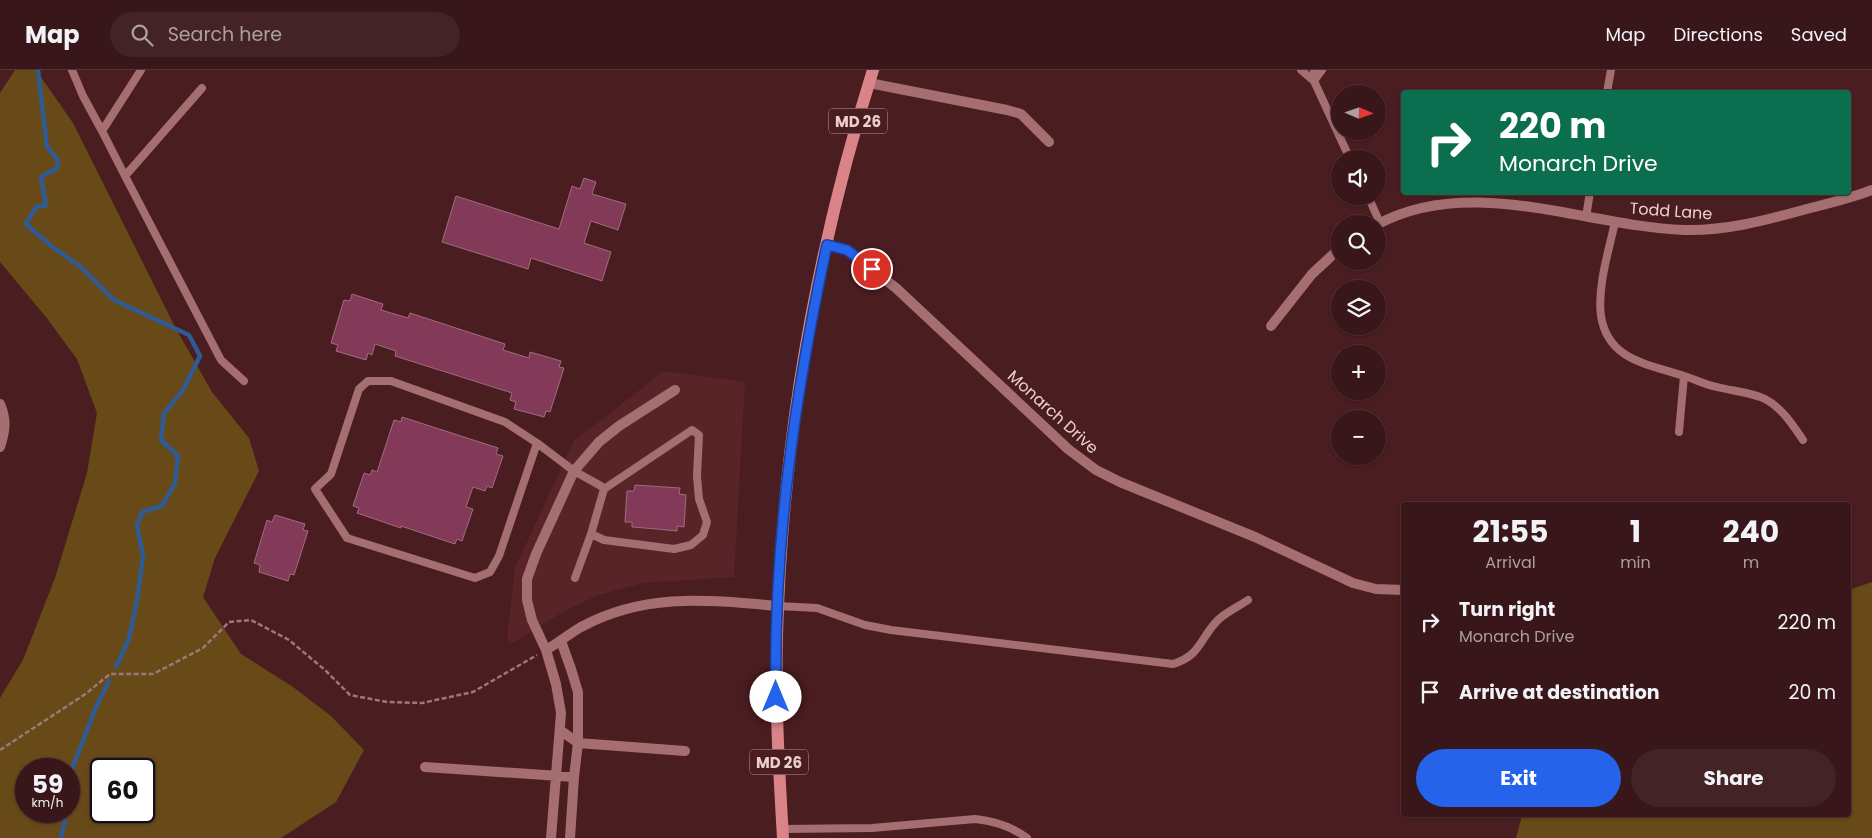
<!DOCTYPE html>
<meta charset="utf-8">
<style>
:root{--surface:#381619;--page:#432326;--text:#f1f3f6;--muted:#ab9fa2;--line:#523538;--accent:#2563eb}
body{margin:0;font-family:Poppins,sans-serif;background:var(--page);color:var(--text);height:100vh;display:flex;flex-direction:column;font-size:19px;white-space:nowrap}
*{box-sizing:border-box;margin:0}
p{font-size:16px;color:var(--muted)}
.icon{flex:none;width:28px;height:28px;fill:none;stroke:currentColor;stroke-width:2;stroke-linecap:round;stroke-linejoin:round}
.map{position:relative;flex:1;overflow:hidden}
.panel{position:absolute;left:1401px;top:432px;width:450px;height:315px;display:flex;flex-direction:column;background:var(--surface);border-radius:5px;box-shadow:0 1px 4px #0004,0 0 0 1px var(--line)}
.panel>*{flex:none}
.banner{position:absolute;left:1401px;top:20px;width:450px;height:105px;border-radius:5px;box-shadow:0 1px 4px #0004,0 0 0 1px var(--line);background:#0b6e4f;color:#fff;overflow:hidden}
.needle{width:32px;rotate:92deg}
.controls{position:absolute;left:1331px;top:15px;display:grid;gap:10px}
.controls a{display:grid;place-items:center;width:55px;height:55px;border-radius:50%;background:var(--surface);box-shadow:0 1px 4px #0004,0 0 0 1px var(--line);font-size:25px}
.speed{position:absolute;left:15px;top:688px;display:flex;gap:10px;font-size:25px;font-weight:700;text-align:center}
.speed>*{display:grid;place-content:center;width:65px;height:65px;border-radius:50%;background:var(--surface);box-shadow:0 1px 4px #0004,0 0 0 1px var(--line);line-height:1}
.speed small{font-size:12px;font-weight:400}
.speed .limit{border:2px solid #111;border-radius:8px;background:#fff;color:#111}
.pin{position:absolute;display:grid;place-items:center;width:42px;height:42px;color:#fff;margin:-21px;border:2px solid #fff;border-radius:50%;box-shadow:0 1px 5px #0007}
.me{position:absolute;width:55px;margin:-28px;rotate:0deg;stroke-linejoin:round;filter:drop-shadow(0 0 4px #0008)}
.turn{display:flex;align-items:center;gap:18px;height:105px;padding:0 15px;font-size:22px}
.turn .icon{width:65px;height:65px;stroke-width:2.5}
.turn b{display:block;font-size:35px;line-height:42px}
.eta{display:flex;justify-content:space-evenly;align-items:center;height:85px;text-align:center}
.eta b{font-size:30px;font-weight:700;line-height:35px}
.cta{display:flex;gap:10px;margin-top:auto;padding:10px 15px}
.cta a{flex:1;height:58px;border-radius:30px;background:var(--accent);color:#fff;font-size:20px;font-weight:700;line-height:58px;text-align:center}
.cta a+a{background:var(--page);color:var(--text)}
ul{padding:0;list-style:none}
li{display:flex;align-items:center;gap:15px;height:70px;padding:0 15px}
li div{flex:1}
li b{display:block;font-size:19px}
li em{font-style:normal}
header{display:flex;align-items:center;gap:30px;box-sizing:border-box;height:70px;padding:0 25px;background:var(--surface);border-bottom:1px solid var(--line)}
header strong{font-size:24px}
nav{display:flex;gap:28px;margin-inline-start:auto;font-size:18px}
.search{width:350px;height:45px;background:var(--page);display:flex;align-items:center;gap:12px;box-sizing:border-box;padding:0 18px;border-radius:28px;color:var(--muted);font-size:19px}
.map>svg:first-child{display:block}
.built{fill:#592428}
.green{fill:#684a18;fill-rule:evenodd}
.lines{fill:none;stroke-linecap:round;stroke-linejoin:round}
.stream{stroke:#305a94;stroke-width:4.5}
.building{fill:#833a58;stroke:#9f6c7e}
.path{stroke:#9d7879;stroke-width:2.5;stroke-dasharray:5 2.5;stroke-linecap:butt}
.lane{stroke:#a56f71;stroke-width:8}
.street{stroke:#a56f71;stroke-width:10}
.primary{stroke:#da8488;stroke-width:12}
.route-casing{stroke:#184099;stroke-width:12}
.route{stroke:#2563eb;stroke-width:9}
.labels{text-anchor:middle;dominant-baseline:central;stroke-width:4;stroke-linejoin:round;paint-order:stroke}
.shield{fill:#4a1d21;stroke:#bb999a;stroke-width:1}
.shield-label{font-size:15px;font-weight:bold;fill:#eccece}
.street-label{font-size:16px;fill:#eccece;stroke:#4a1d21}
</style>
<header>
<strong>Map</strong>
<div class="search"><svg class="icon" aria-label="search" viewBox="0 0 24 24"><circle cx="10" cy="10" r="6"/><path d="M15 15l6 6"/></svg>Search here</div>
<nav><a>Map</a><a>Directions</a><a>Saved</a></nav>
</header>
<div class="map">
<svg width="1872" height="768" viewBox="0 0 1872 768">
<rect width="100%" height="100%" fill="#4a1d21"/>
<!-- built -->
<path class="built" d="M664,301L745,312L734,507L643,513L599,525L568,539L513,573L507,569L515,498L574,371Z"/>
<!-- green -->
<path class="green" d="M15,0H36L73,53L175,257L212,322L249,368L259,401L215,488L203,527L241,584L293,617L331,646L364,680L336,732L281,768H0V628L23,590L55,508L87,403L97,343L77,289L46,247L0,192V23ZM26,699H69V741H26ZM101,699H144V741H101Z
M1872,512V768H1516L1522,745H1849V520Z"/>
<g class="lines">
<!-- stream -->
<path class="stream" d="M38,0L47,77L58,90L57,98L41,107L46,135L36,137L26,154L51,176L81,197L114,230L189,265L200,286L183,320L164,343L161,370L178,386L175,413L162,436L142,442L137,456L143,486L137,531L129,569L116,597
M69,715L70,704L96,637L109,611
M61,768L67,741"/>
</g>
<!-- building -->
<path class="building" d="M584,108L596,112L592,124L626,134L618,160L591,151L584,173L611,182L602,211L531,188L528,199L442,172L456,126L559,159L572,116L580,119Z
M352,224L383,234L381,240L408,248L410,243L505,274L503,280L529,288L530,282L561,291L559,297L564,298L550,342L546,341L544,347L514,339L516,332L510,330L512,323L395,286L396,281L375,274L372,285L368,283L366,290L336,281L338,275L331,273L344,230L350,231Z
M402,347L498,378L496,384L503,386L492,418L487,416L485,421L473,417L466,437L473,439L462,471L457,469L455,474L401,456V458L357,443L359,438L353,436L364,403L370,405L372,400L377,402L394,350L401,352Z
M635,415L680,418L679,424L686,425L684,457L677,456V461L657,459L632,457V452H625L627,421H634Z
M275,445L305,454L303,460L308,461L294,505L290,504L288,511L259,502L260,495L254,493L267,450L272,452Z"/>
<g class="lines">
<!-- path -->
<path class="path" d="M0,680L84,625L110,604H153L203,578L229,552L251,550L289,570L325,600L350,625L387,632L422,633L473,622L537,585"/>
<!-- lane -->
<path class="lane" d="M72,0L83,26L102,61
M1301,0L1314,11
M1314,0V11L1350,89
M1314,11L1322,0
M202,18L125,106L221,290L244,311
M1607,22L1611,0
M125,106L102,61L141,0
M1368,126L1380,153
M1586,147L1590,122
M1615,152C1609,180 1597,217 1601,246C1608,291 1649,294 1684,306C1695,309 1705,315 1717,317C1732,321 1751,322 1765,329C1782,338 1792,354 1803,370
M1679,362L1684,306
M537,373L499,486L490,502L475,508L347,468L315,419L331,404L359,319L368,311H391L505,352L537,373L574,401L601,416L604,419
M575,508L591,464L604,419L692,360L699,365L697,406L699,429L707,452L703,465L691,475L674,479L604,470L591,464
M778,536L817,538L865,555L891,560L1173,594C1202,585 1200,567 1219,549C1227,542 1239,536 1248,530
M782,759L872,758L975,749C995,751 1011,756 1027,768"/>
<!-- street -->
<path class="street" d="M869,13L1007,40L1021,44L1049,72
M1378,154C1472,104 1584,156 1684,160C1725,161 1763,151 1803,140C1826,134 1849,129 1872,120
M827,175L847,180L896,218L1068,379L1096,400L1120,412L1255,467L1353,513L1376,519L1404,520
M1271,256L1312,204L1340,178
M0,334C7,350 5,362 0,377
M561,571L571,599L578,622V673L574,707L570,768
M546,580C558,573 569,564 581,557C646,522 708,530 778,536
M560,660L578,673L685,681
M425,697L574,707
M551,768L561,643L556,614L546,580L532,550L527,530V509L536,484L574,401L599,372L619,356L675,320"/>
<!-- primary -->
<path class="primary" d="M783,768C779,700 775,633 777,565C782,374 816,182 873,0"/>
</g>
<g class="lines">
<!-- route casing -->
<g class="route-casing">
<path id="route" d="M776,627C773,475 795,324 827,175L847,180L872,199"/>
</g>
<!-- route -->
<use href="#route" class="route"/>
</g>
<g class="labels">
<!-- shield labels -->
<g class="shield">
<rect x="829" y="38.5" width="58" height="25" rx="4"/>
<rect x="750" y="679.5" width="58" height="25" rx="4"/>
</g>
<g class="shield-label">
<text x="858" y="51">MD 26</text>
<text x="779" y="692">MD 26</text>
</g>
<!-- street labels -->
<g class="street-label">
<text transform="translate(1671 141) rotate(4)">Todd Lane</text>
<text transform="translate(1053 342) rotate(42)">Monarch Drive</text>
</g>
</g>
</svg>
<div class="controls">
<a><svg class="needle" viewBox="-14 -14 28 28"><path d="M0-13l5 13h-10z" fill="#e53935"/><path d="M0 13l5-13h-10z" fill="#ab9fa2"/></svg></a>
<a><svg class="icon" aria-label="sound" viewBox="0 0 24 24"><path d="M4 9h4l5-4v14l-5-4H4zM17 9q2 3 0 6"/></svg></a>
<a><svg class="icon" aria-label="search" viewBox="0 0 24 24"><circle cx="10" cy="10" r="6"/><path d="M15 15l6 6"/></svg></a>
<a><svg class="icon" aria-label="layers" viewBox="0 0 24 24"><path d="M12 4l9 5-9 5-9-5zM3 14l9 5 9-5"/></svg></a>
<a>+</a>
<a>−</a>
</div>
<div class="speed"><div>59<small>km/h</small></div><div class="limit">60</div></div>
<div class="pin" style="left:872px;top:199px;background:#d93025"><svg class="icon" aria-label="arrive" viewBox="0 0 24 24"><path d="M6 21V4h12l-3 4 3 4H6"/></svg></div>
<svg class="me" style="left:776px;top:627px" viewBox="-20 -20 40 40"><circle r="19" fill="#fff"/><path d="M0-13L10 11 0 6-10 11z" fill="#2563eb"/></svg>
<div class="banner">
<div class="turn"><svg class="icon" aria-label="right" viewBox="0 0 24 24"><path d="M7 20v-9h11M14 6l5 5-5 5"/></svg><div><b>220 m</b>Monarch Drive</div></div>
</div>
<section class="panel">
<div class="eta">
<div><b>21:55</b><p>Arrival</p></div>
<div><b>1</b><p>min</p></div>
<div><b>240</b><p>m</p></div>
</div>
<ul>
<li><svg class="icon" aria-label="right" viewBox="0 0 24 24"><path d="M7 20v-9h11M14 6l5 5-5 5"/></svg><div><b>Turn right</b><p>Monarch Drive</p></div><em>220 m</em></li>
<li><svg class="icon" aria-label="arrive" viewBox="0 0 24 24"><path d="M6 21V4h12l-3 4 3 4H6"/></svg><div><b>Arrive at destination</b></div><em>20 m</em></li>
</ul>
<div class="cta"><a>Exit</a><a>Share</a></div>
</section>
</div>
